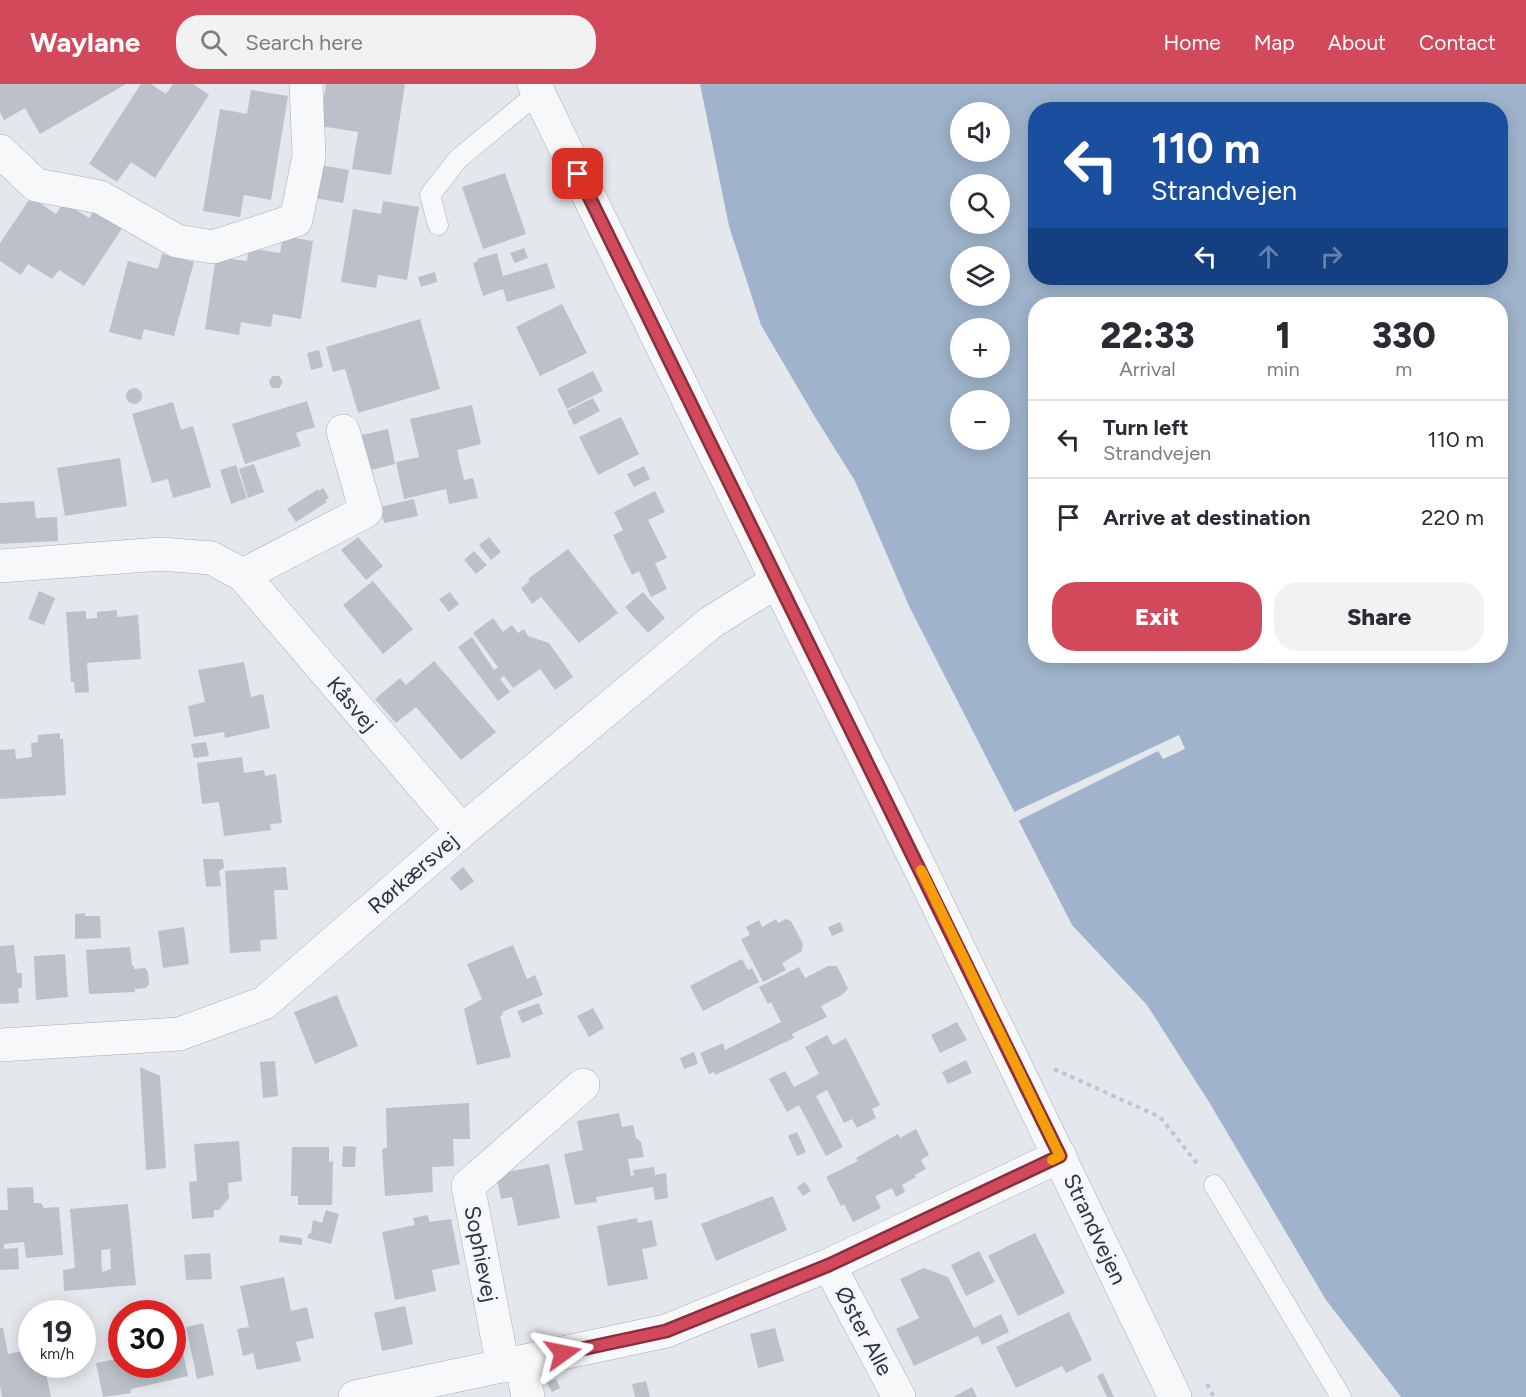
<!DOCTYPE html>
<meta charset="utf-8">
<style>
:root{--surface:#fff;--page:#f2f2f3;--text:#2b2b33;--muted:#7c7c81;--line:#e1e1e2;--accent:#d1495b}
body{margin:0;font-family:Figtree,sans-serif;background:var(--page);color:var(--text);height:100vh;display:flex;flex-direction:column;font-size:22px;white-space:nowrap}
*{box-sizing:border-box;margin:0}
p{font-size:20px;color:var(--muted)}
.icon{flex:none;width:33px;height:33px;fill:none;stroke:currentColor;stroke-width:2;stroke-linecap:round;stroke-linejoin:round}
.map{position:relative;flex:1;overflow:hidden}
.drawer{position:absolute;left:1028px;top:213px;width:480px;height:366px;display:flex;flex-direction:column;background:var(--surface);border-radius:24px;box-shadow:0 3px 15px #0003}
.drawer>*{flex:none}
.guide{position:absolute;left:1028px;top:18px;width:480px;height:183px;border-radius:24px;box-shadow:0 3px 15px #0003;background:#1a4fa0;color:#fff;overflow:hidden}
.tools{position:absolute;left:950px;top:18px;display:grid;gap:12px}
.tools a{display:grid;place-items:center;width:60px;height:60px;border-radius:50%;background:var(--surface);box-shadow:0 3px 15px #0003;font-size:30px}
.speed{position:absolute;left:18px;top:1216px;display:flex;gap:12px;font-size:30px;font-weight:700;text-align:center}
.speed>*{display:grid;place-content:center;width:78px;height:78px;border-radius:50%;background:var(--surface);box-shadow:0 3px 15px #0003;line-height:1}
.speed small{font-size:15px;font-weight:400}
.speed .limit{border:9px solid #d22;background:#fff;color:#111}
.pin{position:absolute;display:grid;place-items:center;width:51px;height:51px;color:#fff;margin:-26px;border-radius:12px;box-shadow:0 3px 9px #0006}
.me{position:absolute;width:66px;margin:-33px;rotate:78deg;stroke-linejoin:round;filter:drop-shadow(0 0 4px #0008)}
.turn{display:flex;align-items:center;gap:21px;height:126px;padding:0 24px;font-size:27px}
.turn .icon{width:78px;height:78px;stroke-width:2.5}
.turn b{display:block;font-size:42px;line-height:51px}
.lanes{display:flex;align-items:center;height:57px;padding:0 24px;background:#0003;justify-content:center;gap:30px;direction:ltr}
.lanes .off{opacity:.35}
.eta{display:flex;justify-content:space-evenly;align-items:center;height:102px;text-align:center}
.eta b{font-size:36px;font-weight:800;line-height:42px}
.primary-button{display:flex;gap:12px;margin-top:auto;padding:12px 24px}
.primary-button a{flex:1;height:69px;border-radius:24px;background:var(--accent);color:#fff;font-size:24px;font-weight:800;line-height:69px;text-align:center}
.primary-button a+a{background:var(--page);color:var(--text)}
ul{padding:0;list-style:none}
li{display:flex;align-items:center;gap:18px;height:78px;padding:0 24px;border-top:2px solid var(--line)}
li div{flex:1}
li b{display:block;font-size:22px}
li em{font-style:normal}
header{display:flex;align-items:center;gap:36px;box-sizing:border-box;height:84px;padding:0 30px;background:var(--accent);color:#fff}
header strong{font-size:28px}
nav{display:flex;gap:33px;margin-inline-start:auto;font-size:21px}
.search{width:420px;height:54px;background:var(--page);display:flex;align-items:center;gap:15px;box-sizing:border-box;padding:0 21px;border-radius:24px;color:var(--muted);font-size:22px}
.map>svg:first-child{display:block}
.water{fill:#9fb4cc;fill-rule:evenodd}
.pier{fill:#e4e7ec}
.building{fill:#bbc0ca;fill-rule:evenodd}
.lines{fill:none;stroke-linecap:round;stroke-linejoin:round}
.service-casing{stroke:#a9aeb7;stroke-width:21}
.minor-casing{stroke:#a9aeb7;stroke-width:34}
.tertiary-casing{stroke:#a9aeb7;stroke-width:34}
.path{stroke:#c2c5cb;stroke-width:4;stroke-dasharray:4.5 4.5;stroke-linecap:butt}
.service{stroke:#f7f8fa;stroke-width:20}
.minor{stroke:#f7f8fa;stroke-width:33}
.tertiary{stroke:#f7f8fa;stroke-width:33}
.route-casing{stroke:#882f3b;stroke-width:15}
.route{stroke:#d1495b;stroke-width:10}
.slow{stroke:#f59e0b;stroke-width:10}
.labels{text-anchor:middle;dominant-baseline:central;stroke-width:6;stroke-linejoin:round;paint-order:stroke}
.street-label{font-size:22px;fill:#2b3445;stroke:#f4f6f9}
</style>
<header>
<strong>Waylane</strong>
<div class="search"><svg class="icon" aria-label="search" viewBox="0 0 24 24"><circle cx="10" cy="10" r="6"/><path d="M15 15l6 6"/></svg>Search here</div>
<nav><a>Home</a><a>Map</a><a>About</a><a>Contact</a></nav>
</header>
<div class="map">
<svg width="1526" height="1313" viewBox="0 0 1526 1313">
<rect width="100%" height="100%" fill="#e4e7ec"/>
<!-- water -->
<path class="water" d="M700,0H1526V1313H1401L1326,1216L1209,1018L1147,921L1072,841L910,524L855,397L815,333L761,241L729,142ZM1035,26H1500V194H1035ZM960,28H999V68H960ZM960,100H999V140H960ZM960,172H999V212H960ZM1035,220H1500V572H1035ZM960,244H999V284H960ZM960,316H999V356H960Z"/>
<!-- pier -->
<path class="pier" d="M1179,651L1185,665L1163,675L1158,667L1018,737L1014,728Z"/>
<!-- building -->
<path class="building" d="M0,0H126L40,50L25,24L4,36L0,28Z
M141,0H151L166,10L173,0H193L209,11L155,94L131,78L117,98L89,80Z
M326,0H405L391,91L352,85L358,48L320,42Z
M251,6L288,12L271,116L244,111L240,133L203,127L220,25L247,30Z
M320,81L349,86L343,119L314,114Z
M505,89L526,150L483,165L462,103Z
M31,113L56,130L64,118L89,134L97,122L125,140L84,202L59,186L52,195L28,180L21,191L0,177V159Z
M383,117L419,123L407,196L378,191L376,204L341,198L353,125L381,130Z
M283,152L313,157L301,235L273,230L271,243L241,238L239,251L205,245L216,173L247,177L249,164L280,169Z
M524,164L528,174L515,179L510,169Z
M497,169L503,192L547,179L555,204L507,218L503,205L483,212L473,179L478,177L477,175Z
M162,170L194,178L174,252L144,245L141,256L109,248L128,177L158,185Z
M435,188L437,198L421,203L418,193Z
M562,220L587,269L540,292L516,243Z
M420,235L440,305L358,329L345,285L333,288L326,263Z
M319,266L323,283L311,286L307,269Z
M593,287L603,307L567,325L557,305Z
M272,292H279L283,298L279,304H272L269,298Z
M126 312a8 8 0 1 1 16 0a8 8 0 1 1-16 0Z
M593,314L600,327L574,341L567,327Z
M307,317L315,343L296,349L301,362L245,380L232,340Z
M173,318L181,346L193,342L211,403L173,414L168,395L152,399L132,330Z
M472,321L481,360L457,366L464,396L473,394L478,414L449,420L446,405L404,415L396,378L419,373L410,335Z
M621,333L639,370L598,391L579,353Z
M388,345L395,380L367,387L358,352Z
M120,374L127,422L65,432L57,384Z
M254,380L264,408L248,414L239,385Z
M236,381L247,414L231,420L220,386Z
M644,382L650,395L634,403L627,390Z
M323,404L329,414L325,416L327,418L296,438L287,425L318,405L319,407Z
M655,407L665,428L648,436L667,474L655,479L667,505L651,513L639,487L632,491L613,451L623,446L614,428Z
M414,415L418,432L384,439L380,423Z
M34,417L36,434L57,433L58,457L0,460V419Z
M358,453L383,482L366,496L341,466Z
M489,453L501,468L491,476L479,461Z
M568,465L618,529L579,559L541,513L532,520L521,504L530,497L528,495Z
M474,467L487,481L476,490L464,476Z
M373,497L413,545L383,570L343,521Z
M39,507L55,514L44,541L28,535Z
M450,508L459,520L449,528L439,515Z
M643,508L665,534L648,549L625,523Z
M117,526V533L138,531L141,575L87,579L89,608L75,609L74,598H71L66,528L86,527V535L97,534V528Z
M493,534L503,548L512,541L518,549L524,545L528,552L549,559L573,593L555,606L540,585L513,604L504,592L500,595L510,608L498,617L458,563L472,553L494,586L498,583L473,549Z
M434,577L496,648L461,676L416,623L396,639L375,615L400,594L406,601Z
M244,578L251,613L263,610L270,644L225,654L224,648L194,653L188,622L205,618L198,586Z
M60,649V655H63L66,711L0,715V666L15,665L16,675L32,673L31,659L38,658V651Z
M206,658L209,672L194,674L191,660Z
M242,673L244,689L264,686L265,692L276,690L282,739L270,740L271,746L224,752L219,718L202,720L197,679Z
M203,775H223L224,784L219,787L221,802L206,803Z
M286,783L288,806H274L277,855L260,856L261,867L230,869L225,787Z
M463,783L474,797L461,807L450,794Z
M85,829V832H100L101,854L75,855V830Z
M776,835L778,839L786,835L791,837L803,860L802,867L782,879L786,886L763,898L741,855L750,851L746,843L759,836L762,843Z
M840,838L844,847L832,852L828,843Z
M184,843L189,880L163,884L158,847Z
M14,861L17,889H22V904H18L19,919L0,920V862Z
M513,861L527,895L535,891L543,911L502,928L503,931L500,932L511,973L477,981L464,925L482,915L467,880Z
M130,863L132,882H134V885L145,884L148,888L149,900L146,904L135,905V908L89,910L86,866Z
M65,870L68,913L36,916L34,872Z
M742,875L748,886L752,884L759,898L703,927L690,902Z
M828,882H837L848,905L842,911L821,922L827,933L792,950L794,954L746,977L715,991L714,988L709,990L700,969L723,959L725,966L781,938L771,918L768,920L759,903L799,883L805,894Z
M337,911L358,962L315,980L294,928Z
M539,919L543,930L522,939L517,927Z
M593,924L604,944L589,953L577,932Z
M957,938L967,956L940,969L931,951Z
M827,951L833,961L846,954L880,1021L872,1025L876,1034L857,1044L852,1035L844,1039L827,1006L816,1012L843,1063L826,1072L799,1021L787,1028L769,995L785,987L794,1003L819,990L805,963Z
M694,968L698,980L684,985L680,974Z
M966,976L972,989L948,1000L942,988Z
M275,977L278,1012L263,1014L260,978Z
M140,983L160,992L166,1084L146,1086Z
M469,1019L470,1055H453L454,1082L432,1083L433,1108L385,1112L382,1065L387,1064L386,1024Z
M619,1029L622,1043L633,1041L636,1054L641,1058L644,1073L628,1075L631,1092L634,1091L633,1086L654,1083L655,1091L666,1089L668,1114L655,1116L653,1103L596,1113L597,1118L575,1121L564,1070L583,1066L577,1037Z
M916,1045L929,1071L921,1076L926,1085L915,1091L916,1093L902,1101L905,1108L896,1113L892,1104L875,1112L881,1124L853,1138L844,1120L841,1122L826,1093L858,1077L856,1074L898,1050L900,1054Z
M797,1048L806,1068L797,1072L788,1052Z
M239,1057L242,1097L228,1099L229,1114L219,1126H214V1133L192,1135L189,1098L197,1097L194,1060Z
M343,1062L356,1063L355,1083H342Z
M292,1063H329V1078L333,1077L332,1121H298V1112H291Z
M549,1080L560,1134L518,1142L512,1113L501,1115L496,1090Z
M805,1098L811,1107L803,1112L797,1103Z
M33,1103L34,1119H41L44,1124L59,1123L63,1171L26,1174L24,1158L4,1160V1165L18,1164L19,1185L0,1186V1126H8L7,1104Z
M773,1112L787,1146L716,1177L701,1140Z
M128,1120L136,1201L64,1207L63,1186L75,1184L70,1125ZM110,1165L111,1185L102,1188L101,1166Z
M326,1126L339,1130L331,1160L307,1154L309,1149L311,1150L313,1136L322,1139Z
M428,1131L429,1138L451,1135L460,1180L432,1186L436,1207L395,1216L382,1148L415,1141L413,1134Z
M637,1134L638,1139L652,1136L657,1162L642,1165L648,1195L608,1202L597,1142Z
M1035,1149L1065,1209L1018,1232L988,1172Z
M280,1151L302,1154V1161L279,1158Z
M979,1167L995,1198L966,1212L951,1181Z
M210,1169L212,1195L186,1196L184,1171Z
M924,1184L948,1193L974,1244L1001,1230L1009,1248L982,1261L978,1252L914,1282L896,1245L919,1234L900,1195Z
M284,1193L291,1227L307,1223L314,1254L296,1258L301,1277L257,1286L253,1269L243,1272L237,1245L249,1243L240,1202Z
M405,1222L413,1260L382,1267L374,1229Z
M1069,1228L1092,1276L1066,1289L1062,1282L1016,1304L996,1263Z
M203,1239L214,1291L197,1295L186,1243Z
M177,1242L188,1292L131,1305V1309L103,1313L96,1279L122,1274V1281H172V1243Z
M0,1244H3L8,1270L32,1265V1281H44L51,1313H2L0,1302Z
M775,1244L784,1277L758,1284L750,1250Z
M1103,1289L1114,1313H1107L1097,1292Z
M556,1295L560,1304L552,1308L547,1299Z
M646,1297L650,1313H635L632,1300Z
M972,1303L977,1313H953Z"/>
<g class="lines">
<!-- service casing -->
<g class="service-casing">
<path id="service" d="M438,141L430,111L458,75L539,8
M1214,1101L1341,1313"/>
</g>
<!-- minor casing -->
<g class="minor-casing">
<path id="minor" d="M0,67L36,101L100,113L177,157L213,163L296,136L309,72L306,0
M0,482L161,470L211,474L243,491L462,747
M243,491L366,427L343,347
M0,961L179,950L264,919L462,747L710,539L777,497
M829,1181L899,1313
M521,1278L528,1313
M503,1282L468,1102L583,1001
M355,1313L666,1247L829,1181L1060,1072"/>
</g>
<!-- tertiary casing -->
<g class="tertiary-casing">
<path id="tertiary" d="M534,0L777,497L920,784L1175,1313"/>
</g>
<!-- path -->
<path class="path" d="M1054,985L1160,1033L1199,1082
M1207,1300L1214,1313"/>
<!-- service -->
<use href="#service" class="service"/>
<!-- minor -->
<use href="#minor" class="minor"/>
<!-- tertiary -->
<use href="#tertiary" class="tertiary"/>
</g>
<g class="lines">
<!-- route casing -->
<g class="route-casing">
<path id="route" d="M563,1269L666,1247L829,1181L1060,1072L578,90"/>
</g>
<!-- route -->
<use href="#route" class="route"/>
<!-- slow -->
<path class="slow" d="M921,786L1060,1072L1052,1076"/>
</g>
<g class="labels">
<!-- street labels -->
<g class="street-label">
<text transform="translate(352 620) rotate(50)">Kåsvej</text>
<text transform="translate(413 789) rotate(-41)">Rørkærsvej</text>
<text transform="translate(1095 1145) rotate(65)">Strandvejen</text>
<text transform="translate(481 1170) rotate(79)">Sophievej</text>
<text transform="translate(864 1247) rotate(62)">Øster Alle</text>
</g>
</g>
</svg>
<div class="tools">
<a><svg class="icon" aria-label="sound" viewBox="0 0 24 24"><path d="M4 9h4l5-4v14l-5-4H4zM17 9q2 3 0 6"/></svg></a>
<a><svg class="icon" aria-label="search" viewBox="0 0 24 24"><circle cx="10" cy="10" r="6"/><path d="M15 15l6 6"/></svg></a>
<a><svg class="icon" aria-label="layers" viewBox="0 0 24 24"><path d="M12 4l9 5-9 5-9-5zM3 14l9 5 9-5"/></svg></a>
<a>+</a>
<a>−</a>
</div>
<div class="speed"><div>19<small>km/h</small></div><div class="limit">30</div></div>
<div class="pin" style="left:578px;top:90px;background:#d93025"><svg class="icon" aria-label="arrive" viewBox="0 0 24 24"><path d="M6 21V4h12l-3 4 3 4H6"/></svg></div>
<svg class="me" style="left:563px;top:1269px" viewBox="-20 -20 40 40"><path d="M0-17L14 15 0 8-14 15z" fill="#d1495b" stroke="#fff" stroke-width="4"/></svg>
<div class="guide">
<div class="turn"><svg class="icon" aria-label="left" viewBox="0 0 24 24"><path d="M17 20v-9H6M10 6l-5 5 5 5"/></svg><div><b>110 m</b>Strandvejen</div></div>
<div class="lanes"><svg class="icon" aria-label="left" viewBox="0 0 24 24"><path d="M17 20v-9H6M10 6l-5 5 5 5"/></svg><svg class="icon off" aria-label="ahead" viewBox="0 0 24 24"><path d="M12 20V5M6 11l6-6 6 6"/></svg><svg class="icon off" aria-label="right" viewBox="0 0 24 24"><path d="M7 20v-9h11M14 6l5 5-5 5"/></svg></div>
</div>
<section class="drawer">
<div class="eta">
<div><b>22:33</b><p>Arrival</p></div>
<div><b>1</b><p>min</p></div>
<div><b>330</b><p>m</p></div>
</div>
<ul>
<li><svg class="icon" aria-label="left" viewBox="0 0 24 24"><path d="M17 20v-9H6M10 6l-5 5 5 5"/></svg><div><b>Turn left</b><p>Strandvejen</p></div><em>110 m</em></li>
<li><svg class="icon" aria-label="arrive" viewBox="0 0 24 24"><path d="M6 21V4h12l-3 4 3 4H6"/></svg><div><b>Arrive at destination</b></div><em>220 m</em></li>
</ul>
<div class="primary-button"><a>Exit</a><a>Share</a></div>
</section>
</div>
